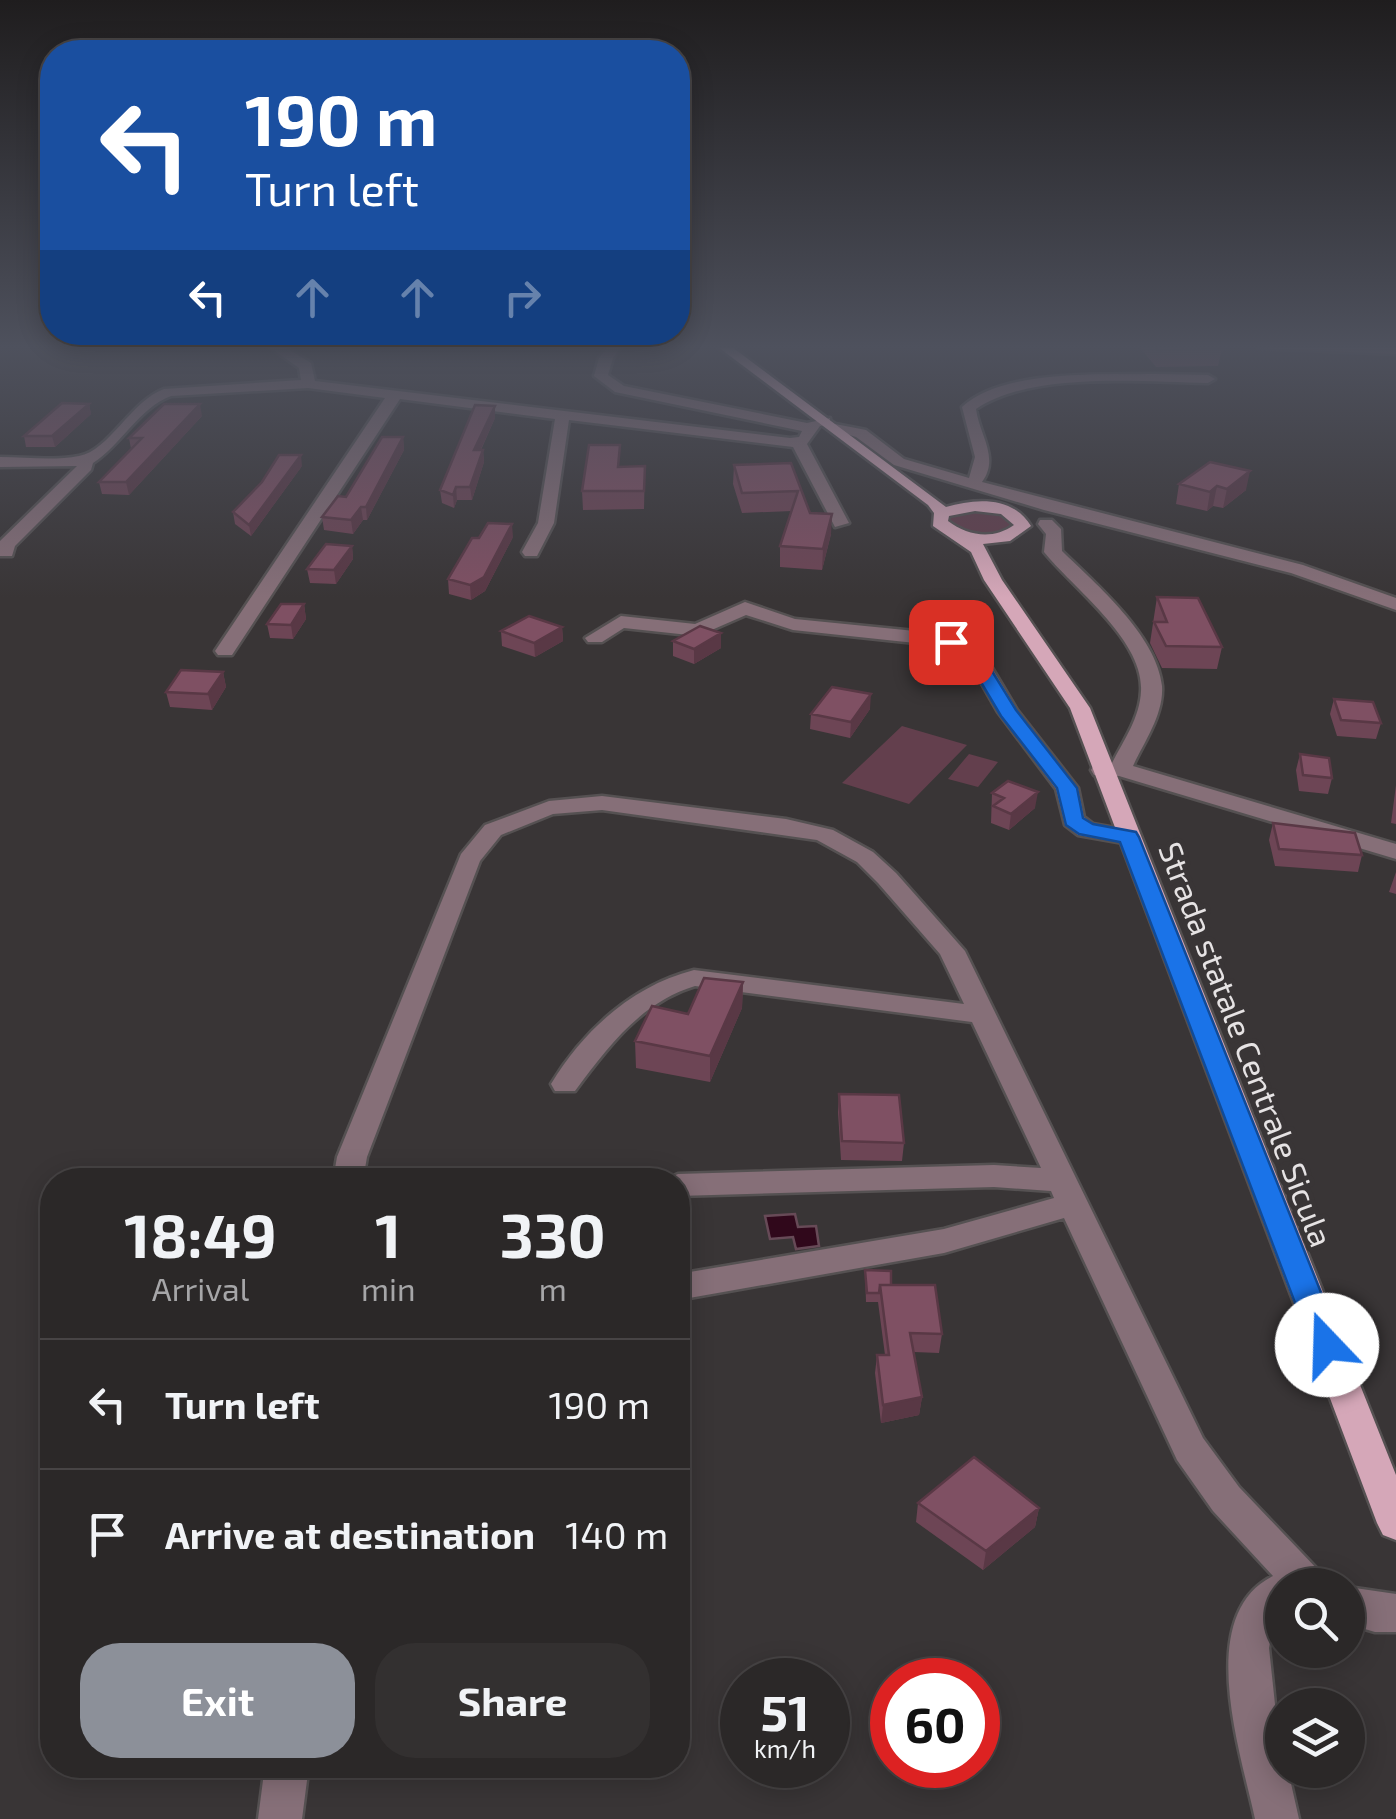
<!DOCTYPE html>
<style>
:root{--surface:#2b2828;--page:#333030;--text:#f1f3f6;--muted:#a6a6a8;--line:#474445;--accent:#8c9099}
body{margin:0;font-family:"Exo 2",sans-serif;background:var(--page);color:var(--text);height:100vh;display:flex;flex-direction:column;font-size:38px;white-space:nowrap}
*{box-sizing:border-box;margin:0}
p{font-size:32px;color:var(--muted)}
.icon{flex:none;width:55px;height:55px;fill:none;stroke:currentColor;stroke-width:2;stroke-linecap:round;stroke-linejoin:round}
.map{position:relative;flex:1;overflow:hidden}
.sheet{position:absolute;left:40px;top:1168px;width:650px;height:610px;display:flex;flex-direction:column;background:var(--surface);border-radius:40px;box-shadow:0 5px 25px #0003,0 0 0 2px var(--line)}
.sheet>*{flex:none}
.banner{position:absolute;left:40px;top:40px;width:650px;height:305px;border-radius:40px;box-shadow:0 5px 25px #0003,0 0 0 2px var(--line);background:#1a4fa0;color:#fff;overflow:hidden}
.controls{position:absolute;left:1265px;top:1568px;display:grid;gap:20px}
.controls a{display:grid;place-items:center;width:100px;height:100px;border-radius:50%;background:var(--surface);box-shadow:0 5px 25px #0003,0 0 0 2px var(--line);font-size:50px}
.speed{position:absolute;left:720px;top:1658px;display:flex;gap:20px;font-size:50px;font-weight:700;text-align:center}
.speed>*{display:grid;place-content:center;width:130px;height:130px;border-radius:50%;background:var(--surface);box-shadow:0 5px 25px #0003,0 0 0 2px var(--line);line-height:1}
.speed small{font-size:25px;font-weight:400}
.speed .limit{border:15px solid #d22;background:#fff;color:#111}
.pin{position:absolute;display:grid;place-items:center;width:85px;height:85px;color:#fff;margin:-42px;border-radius:20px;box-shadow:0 5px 15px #0006}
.me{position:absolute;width:110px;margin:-55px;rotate:339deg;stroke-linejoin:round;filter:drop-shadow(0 0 8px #0008)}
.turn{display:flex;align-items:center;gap:35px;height:210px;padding:0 40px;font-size:45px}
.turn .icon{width:130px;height:130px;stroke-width:2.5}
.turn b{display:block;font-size:70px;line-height:85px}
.lanes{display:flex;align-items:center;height:95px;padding:0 40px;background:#0003;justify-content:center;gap:50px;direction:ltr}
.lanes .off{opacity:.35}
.eta{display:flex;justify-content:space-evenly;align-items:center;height:170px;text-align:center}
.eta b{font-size:60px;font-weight:700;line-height:70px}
.primary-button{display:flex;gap:20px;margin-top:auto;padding:20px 40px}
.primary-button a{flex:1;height:115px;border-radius:40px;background:var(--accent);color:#fff;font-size:40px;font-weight:700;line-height:115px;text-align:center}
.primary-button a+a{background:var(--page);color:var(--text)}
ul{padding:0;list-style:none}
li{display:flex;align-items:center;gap:30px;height:130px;padding:0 40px;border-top:2px solid var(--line)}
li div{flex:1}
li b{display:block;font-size:38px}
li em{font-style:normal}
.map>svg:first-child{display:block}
.green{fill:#633f4d}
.water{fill:#30081b;stroke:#674a57;stroke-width:2.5}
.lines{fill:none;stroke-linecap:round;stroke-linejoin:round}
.minor-casing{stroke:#555152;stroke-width:5}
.major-casing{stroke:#555152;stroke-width:5}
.minor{fill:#866f78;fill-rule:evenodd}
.major{fill:#d5a7b8;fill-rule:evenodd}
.wall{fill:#6d4555}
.shaded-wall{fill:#593845}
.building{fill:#7f5063;stroke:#593845;stroke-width:2.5}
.route{fill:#1a73e8;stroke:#114b97;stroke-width:2.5}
.labels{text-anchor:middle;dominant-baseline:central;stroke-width:10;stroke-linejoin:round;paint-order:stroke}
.street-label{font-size:32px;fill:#e6e3e4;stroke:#393536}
</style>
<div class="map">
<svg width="1396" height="1819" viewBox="0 0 1396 1819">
<rect width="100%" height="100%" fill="#393536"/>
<!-- green -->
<path class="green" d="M955,510H996L1016,521L1013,530L986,536L954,530L945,517Z
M902,726L967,745L909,804L842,783Z
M969,754L998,762L978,787L948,779Z"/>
<!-- water -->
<path class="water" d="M795,1214L798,1227L816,1226L819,1246L796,1249L793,1237L770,1239L765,1216Z"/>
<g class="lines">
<!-- minor casing -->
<g class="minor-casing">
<path id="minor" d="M265,344H280L311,363L315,381L790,438L799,437L802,431L615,392L594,376L599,358L610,344H623L613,358L608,375L624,386L807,423L830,418V424L820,426L807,444L849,523L835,527L793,447L569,420L554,523L537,556H525L522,552L538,523L555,419L400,399L232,655H218L215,651L385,398L308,388L171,396C139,408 121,445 93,463L91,470L15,546L12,556H0V541L77,466L0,467V457C25,457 54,461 79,456C109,451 131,401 164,389L301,380L299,368Z
M1254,344L1396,346V354L1261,348Z
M1155,374L1208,375L1215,379L1208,383C1142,382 1032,371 976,409C979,434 1000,458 982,482L1303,565L1396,598V610L1291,573L1044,510L894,465L856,437L828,428L835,424L866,430L904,459L969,478L975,457L962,407C1002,369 1101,375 1155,374Z
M1040,520H1052L1061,529L1062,551C1096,584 1157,636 1162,686C1164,714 1144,742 1133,766L1396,844V859L1119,776L1094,775L1091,770L1094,765L1112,763C1124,740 1140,717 1141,691C1144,640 1073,588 1044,552L1046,534L1038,524Z
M745,602L795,619L935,633L970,643L985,656L1017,710L1078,788L1084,817L1093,824L1137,832L1141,837L1129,844L1078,835L1065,825L1056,789L998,712L970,663L956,651L934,645L793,630L746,615L698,636L624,628L602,642H588L585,638L621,616L695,624Z
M602,796L786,819L833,830L873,852L896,873L965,951L1203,1438L1239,1487L1320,1572L1326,1585H1282V1612L1273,1625L1269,1648L1282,1770H1288L1299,1819H1255C1241,1753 1194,1615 1273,1576L1213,1511L1177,1460L1064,1218L944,1253L678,1300V1274L944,1229L1054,1198L1051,1191L994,1187L678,1196V1180H665L678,1174L994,1165L1041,1168L972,1022L695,986C641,1002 607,1048 575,1091H555L551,1084C584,1030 632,986 694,970L964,1004L940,954L878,883L857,862L817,840L602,810L553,814L501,835L480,861L367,1157L363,1180H333L337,1157L461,854L485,825L549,801Z
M1348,1587L1396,1594V1632H1375L1348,1624Z
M265,1765H309L302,1819H258Z"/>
</g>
<!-- major casing -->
<g class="major-casing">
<path id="major" d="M714,344H728L946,507C976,498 1013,496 1031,526L1010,541L983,544L1002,580L1090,708L1396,1475V1540L1383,1535L1377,1523L1070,708L984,580L971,552L933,526L934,513L928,505ZM975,511L1001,514L1014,525C993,540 968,536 948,521L949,516Z"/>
</g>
<!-- minor -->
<use href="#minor" class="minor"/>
<!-- major -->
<use href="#major" class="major"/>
</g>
<!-- wall -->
<path class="wall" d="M1137,344H1216L1222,349L1218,366L1156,367Z
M89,404L91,414L55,447H26L24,436Z
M495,406V418L481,450H483L484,462L472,500H457L454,508L442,503L440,490Z
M202,416L129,495L102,494L99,482L131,449L129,438Z
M403,437L404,450L367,520H363L353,534L324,530L322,517L346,497Z
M1210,462L1246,490L1223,508L1213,506L1207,511L1176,504L1179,484Z
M791,463L810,513L831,534L822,570L780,567V546L792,511L742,513L733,484L734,465Z
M302,466L251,536L235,524L233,512Z
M645,466L644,509L583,510L582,491L620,467Z
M513,537L485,591L471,600L449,594L448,579Z
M352,546L353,559L336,584L310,583L307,569Z
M1157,597L1222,647L1217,669L1162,668L1150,643Z
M304,604L306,619L293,639L270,638L267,624Z
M562,627L563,641L535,657L502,646L501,631Z
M721,633V648L694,664L673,656V641Z
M223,672L226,687L212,710L170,707L166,692Z
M1334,699L1381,723L1376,739L1337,736L1330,714Z
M870,709L850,738L810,729L811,714Z
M1300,754L1332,778L1328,794L1299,791L1296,770Z
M1396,785V824L1391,823Z
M992,793L1035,808L1009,830L991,823Z
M1273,823L1362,855L1358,872L1275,866L1269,840Z
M1396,872V894L1389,892Z
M743,982L742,1008L710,1082L636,1068L635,1041L688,1014Z
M839,1094L904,1143L902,1161L841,1160L838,1112Z
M865,1270L891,1285L942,1334L939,1353L914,1352L922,1397L919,1415L881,1423L875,1373L877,1355H885L878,1302H866Z
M918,1503L1039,1508L1035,1527L983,1570L916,1522Z"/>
<!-- shaded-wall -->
<path class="shaded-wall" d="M89,404L91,414L55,447L52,436Z
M200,404L202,416L129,495L126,482Z
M495,406V418L475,462L474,450Z
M403,437L404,450L367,520L366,507Z
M483,450L484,462L472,500L470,487Z
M301,455L302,466L251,536L249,525Z
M1250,471L1246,490L1223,508L1227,489Z
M1217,486L1213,506L1207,511L1210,492Z
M456,487L457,500L454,508L453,495Z
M361,507L363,520L353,534L351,520Z
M832,514L831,534L822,570L823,549Z
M512,524L513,537L485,591L471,600L470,585Z
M352,546L353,559L336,584L334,570Z
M304,604L306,619L293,639L291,625Z
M562,627L563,641L535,657L534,643Z
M721,633V648L694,664V649Z
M223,672L226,687L212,710L208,694Z
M871,694L870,709L850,738L851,722Z
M1038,792L1035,808L1009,830L1011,814Z
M743,982L742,1008L710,1082V1056Z
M922,1397L919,1415L881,1423L883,1405Z
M1039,1508L1035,1527L983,1570L986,1551Z"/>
<!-- building -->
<path class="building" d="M1153,344H1216L1222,349L1158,350Z
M62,403L89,404L52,436H24Z
M164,404H200L126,482H99L142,438H129Z
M475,405L495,406L474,450H483L470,487H456L453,495L440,490Z
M382,437H403L366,507H361L351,520L322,517L338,496L346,497Z
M589,445H620L618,467L645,466L644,491H582Z
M279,455H301L249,525L233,512L262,482Z
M1210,462L1250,471L1227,489L1217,486L1210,492L1179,484Z
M791,463L810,513L832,514L823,549L780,546L798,491L742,493L734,465Z
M488,523L512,524L484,577L470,585L448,579L472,538H479Z
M326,544L352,546L334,570L307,569Z
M1157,597L1198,598L1222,647L1166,646L1154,622H1167Z
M281,604H304L291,625L267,624Z
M529,616L562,627L534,643L501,631Z
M700,626L721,633L694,649L673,641Z
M181,670L223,672L208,694L166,692Z
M832,687L871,694L851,722L811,714Z
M1334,699L1373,702L1381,723L1341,720Z
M1300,754L1329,758L1332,778L1303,775Z
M1008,781L1038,792L1011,814L993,806L1004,798L992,793Z
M1273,823L1355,833L1362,855L1279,849Z
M704,978L743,982L710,1056L635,1041L652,1006L688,1014Z
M839,1094L899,1095L904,1143L842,1141Z
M865,1270L891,1271V1285H880L879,1293H867Z
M880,1285H935L942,1334L910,1333L922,1397L883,1405L877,1355H889Z
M974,1457L1039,1508L986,1551L918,1503Z"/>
<!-- sky -->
<linearGradient id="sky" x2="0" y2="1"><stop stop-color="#1f1d1e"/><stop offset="0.58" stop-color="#4e515d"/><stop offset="1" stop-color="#4e515d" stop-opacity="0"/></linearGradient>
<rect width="1396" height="598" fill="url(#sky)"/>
<!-- route -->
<path class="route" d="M951,637L979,650L1016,710L1077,788L1083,818L1093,824L1136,832L1139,837L1342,1345L1338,1354L1327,1358L1316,1354L1311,1345L1120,842L1079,834L1066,825L1057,788L1001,716L966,657L945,646V639Z"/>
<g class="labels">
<!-- street labels -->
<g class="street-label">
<text transform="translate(1247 1044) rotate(69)">Strada statale Centrale Sicula</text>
</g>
</g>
</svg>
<div class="controls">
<a><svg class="icon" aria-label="search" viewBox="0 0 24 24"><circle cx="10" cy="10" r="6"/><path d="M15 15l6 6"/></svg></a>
<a><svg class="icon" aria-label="layers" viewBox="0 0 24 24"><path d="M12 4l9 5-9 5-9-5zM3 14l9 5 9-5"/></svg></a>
</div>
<div class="speed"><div>51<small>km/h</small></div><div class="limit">60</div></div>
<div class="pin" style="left:951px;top:642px;background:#d93025"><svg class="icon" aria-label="arrive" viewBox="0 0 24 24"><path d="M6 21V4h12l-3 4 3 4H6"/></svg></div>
<svg class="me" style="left:1327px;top:1345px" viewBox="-20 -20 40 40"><circle r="19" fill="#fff"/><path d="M0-13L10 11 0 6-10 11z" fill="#1a73e8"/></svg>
<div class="banner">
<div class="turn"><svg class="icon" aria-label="left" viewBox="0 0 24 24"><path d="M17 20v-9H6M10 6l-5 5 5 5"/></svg><div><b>190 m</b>Turn left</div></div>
<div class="lanes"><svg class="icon" aria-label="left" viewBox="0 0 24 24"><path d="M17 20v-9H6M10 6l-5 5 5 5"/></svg><svg class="icon off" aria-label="ahead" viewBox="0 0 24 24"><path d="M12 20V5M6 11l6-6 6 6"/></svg><svg class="icon off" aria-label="ahead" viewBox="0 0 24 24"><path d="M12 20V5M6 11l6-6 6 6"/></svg><svg class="icon off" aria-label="right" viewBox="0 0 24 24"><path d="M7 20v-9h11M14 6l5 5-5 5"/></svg></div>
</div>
<section class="sheet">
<div class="eta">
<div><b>18:49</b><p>Arrival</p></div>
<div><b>1</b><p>min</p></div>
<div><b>330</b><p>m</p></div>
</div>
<ul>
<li><svg class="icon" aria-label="left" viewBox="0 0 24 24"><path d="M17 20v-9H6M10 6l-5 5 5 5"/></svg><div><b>Turn left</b></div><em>190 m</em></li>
<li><svg class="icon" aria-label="arrive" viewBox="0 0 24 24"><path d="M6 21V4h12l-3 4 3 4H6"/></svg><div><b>Arrive at destination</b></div><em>140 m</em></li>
</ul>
<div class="primary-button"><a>Exit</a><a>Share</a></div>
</section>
</div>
